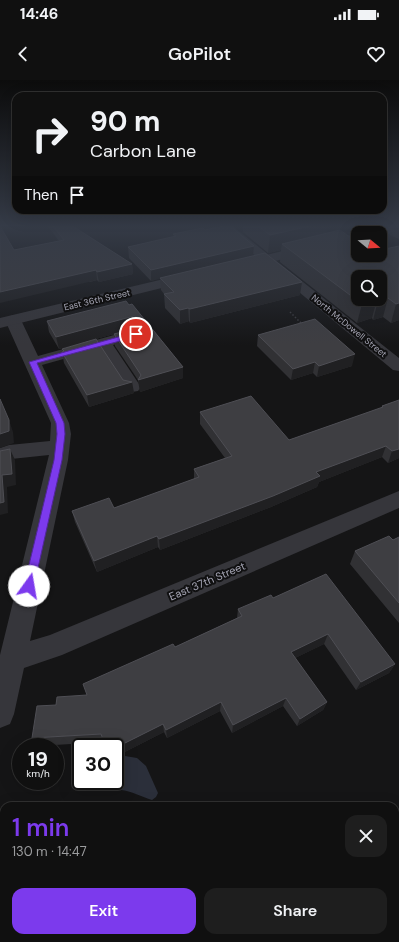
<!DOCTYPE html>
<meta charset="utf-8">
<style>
:root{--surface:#101010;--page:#1e1e1e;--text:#f1f3f6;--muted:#9c9d9f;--line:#303030;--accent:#7c3aed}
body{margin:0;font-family:"DM Sans",sans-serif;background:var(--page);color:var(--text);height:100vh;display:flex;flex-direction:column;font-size:15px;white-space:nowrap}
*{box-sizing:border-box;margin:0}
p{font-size:13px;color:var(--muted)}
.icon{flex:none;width:22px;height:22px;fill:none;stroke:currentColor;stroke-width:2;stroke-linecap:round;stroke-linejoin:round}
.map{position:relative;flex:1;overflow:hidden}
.side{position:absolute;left:0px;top:722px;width:399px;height:140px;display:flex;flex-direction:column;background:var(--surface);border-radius:12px 12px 0 0;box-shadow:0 4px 16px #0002,0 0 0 1px var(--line)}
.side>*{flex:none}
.hud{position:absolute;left:12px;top:12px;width:375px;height:122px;border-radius:12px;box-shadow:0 4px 16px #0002,0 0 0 1px var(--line);background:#101010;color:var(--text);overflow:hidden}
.needle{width:26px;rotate:108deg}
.tools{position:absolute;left:351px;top:146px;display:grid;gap:8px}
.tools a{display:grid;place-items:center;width:36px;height:36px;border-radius:8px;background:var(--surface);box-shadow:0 4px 16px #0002,0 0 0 1px var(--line);font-size:20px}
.speed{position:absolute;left:12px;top:658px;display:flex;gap:8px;font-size:20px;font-weight:700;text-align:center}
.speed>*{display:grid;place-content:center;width:52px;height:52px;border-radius:50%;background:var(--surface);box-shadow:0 4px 16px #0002,0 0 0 1px var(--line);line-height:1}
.speed small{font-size:10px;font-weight:400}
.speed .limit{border:2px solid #111;border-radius:6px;background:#fff;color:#111}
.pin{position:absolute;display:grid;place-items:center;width:34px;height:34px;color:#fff;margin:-17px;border:2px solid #fff;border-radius:50%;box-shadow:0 1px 4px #0007}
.me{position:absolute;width:44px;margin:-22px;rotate:13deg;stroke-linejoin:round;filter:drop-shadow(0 0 3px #0008)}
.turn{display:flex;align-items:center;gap:14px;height:84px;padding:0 12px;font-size:18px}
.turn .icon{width:52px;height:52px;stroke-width:2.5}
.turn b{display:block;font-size:28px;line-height:34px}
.then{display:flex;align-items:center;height:38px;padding:0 12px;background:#0003;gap:8px;font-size:15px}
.round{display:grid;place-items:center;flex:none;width:42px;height:42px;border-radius:12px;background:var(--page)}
.headline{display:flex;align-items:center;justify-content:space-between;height:68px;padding:0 12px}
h1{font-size:24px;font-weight:600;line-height:30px;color:var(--accent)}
.cta{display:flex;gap:8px;margin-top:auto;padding:8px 12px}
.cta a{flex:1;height:46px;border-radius:12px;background:var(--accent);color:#fff;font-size:16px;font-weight:600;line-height:46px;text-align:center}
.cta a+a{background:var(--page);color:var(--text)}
.status{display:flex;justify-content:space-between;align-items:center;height:28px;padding:0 20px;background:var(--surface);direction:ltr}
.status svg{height:11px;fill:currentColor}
header{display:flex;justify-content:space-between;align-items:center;height:52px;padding:0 12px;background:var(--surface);font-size:18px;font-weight:600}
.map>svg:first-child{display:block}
.water{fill:#2b2f3a}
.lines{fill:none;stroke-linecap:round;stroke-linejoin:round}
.stream{fill:#2b2f3a;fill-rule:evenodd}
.path{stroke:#3c3c42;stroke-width:1.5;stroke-dasharray:1.5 2;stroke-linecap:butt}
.minor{fill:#36363b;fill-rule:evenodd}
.tertiary{fill:#36363b;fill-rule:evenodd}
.wall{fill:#313134}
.shaded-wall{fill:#202022}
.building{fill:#3e3e42;stroke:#4e4e54;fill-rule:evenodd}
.route{fill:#7c3aed;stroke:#51269a}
.labels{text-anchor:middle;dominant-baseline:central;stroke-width:4;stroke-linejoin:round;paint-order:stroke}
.far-street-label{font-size:9px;fill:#a7a7b6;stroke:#101011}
.street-label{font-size:11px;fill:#a7a7b6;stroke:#101011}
</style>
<div class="status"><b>14:46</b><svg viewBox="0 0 49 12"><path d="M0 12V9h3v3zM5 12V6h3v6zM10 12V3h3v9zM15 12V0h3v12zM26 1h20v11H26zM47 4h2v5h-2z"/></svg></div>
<header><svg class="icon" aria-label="back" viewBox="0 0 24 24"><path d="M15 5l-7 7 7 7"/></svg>GoPilot<svg class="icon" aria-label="heart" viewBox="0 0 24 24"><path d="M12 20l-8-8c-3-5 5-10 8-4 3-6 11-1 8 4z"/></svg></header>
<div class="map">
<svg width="399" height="862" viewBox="0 0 399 862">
<rect width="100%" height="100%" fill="#151516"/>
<!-- water -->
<path class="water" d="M125,676L137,678L146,686L158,713L156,717L152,720C142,717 131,711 121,710C106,709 101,713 87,703L88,701H115V680Z"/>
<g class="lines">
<!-- stream -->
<path class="stream" d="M395,748H399V760H395Z"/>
<!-- path -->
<path class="path" d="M290,232L302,244"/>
<!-- minor -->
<path class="minor" d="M218,145H231L399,278V291L393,290Z
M13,235L18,237L21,240L38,276L136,249L142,251L144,254L142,257L113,265L141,307L138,311L132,312L126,311L99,269L42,285L69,343L71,354L68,380L30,561L50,555L399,411V428L62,575L24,588L14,634L10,644L0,648V575L49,375L11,379L0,382V368L9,365L50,361L51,343L5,240L8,237Z"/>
<!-- tertiary -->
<path class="tertiary" d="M393,145H399V151L380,156V153H370L372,150Z
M358,153V161L242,189L237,188L235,185L237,182Z
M189,193L194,194L196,197L194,200L0,248V238Z"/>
</g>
<!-- wall -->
<path class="wall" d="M47,145H71L132,184L133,194L99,202L97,200L90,202L14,170L59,161Z
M243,145H341L327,148L326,153L358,175H380L399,166V240L391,243L383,237L373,240L372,238L357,243L280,182L281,170L268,173L243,152Z
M371,145H387L376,148Z
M393,145H399V159L390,155Z
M205,150L253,176L300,215L190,243L189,241L180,244L165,228L164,214L161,210L160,198L151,201L129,178L128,167L174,157L173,154Z
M132,224L183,287V298L140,312L138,300L115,266L114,254L137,248H136L59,269L49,252L47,241Z
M258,255L352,286L317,297L313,293L291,300L257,266Z
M62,269L123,300L132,302L134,313L89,327L64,283L62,272L63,271Z
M399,320V378L388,383L382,377L319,402L317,407L271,427L160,470L158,467L97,492L75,442L72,431L114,428L194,399V389L225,378L200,344V332L289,360L381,328L382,326Z
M399,457V543L350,484L355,471L393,460Z
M273,518L395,584L389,593L356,610L324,564L295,578L327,622L323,630L297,646L283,626L232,653L220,631L167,658L164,652L115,677V667L104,662L38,666L32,658L56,625L87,615L175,567L237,538L238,529Z"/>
<!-- shaded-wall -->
<path class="shaded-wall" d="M315,145H341L327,148L325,159L282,164L281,170L268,173L270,155Z
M377,145H387L376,148Z
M254,166L253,176L151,201V190Z
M132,184L133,194L99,202L97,192Z
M96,190L97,200L0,223V212Z
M302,202L300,215L190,243V229Z
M388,218L383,237L373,240L378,221Z
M377,219L372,238L357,243L362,224Z
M399,223V240L391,243L396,224Z
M188,228L189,241L180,244V230Z
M134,236L136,248L59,269L56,257Z
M355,274L352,286L317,297L319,286Z
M315,282L313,293L291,300L293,289Z
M183,287V298L140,312L138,300Z
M132,302L134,313L89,327L87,315Z
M9,340L13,352L14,363L0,368V354Z
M386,366L382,377L319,402L317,407L271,427L160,470L159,459L316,392Z
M10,369L15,380L16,405L7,407L8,433L0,435V423L2,395Z
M399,369V378L388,383L392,371Z
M157,456L158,467L97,492L94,481Z
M328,554L324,564L289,581L291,572Z
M395,584L389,593L356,610L361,602Z
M286,618L283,626L232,653L233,645Z
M221,622L220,631L167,658L166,650Z
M327,622L323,630L297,646L300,639Z
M163,644L164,652L115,677V668Z"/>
<!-- building -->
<path class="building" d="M52,145H71L132,184L97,192L96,190L0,212V146L14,170L64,160Z
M229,145L254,166L151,190L128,167L176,156L173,154L203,148L205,150Z
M257,145H315L270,155Z
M340,150L358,163V175H380V170L399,166V223L396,224L388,218L378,221L377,219L362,224L282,164ZM358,197H380V219H358Z
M265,173L302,202L190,229L188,228L180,230L164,214L174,212L160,198Z
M126,221L129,225L132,224L183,287L138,300L141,295L114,254L141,247L144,243L141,238L134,236L56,257L47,241Z
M315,239L355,274L319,286L315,282L293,289L258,255Z
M96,259L123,300L132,302L87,315L62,272L64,271L62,269Z
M251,316L289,360L383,327L382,326L399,320V369L392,371L386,366L316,392L320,396L273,416L159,459L157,456L94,481L72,431L109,418L114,428L199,397L194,389L232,376L200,332Z
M0,319L9,340V351L0,354Z
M10,369L12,394L2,395L4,422L0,423V371Z
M389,456L393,460L399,457V523L355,471Z
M326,494L395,584L361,602L328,554L291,572L327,622L300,639L286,618L233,645L221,622L166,650L163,644L115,668V667H106L101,654L32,658L37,626L56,625L57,617L87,615L83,604L173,564L175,567L242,536L238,529L271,515L273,518Z"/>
<!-- sky -->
<linearGradient id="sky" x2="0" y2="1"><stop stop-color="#0c0c0c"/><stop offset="0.55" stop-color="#353b47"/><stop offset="1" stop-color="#353b47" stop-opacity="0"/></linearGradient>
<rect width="399" height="265" fill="url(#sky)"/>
<!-- route -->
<path class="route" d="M136,252L139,253V256L37,283L64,343L65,354L62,380L34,506L33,509L29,511L26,509L24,506L54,380L57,354L56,343L29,282Z"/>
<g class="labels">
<!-- far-street labels -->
<g class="far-street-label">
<text transform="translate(97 220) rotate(-13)">East 36th Street</text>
<text transform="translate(349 246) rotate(39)">North McDowell Street</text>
</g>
<!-- street labels -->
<g class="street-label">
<text transform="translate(207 501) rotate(-23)">East 37th Street</text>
</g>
</g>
</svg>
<div class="tools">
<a><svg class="needle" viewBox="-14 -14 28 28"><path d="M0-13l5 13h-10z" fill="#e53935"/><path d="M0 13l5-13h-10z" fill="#9c9d9f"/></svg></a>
<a><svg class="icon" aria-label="search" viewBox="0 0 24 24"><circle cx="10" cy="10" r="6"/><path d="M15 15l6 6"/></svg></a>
</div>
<div class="speed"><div>19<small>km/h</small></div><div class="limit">30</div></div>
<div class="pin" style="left:136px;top:254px;background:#d93025"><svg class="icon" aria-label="arrive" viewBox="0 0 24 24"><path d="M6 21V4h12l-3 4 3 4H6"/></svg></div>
<svg class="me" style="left:29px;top:506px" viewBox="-20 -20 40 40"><circle r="19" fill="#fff"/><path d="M0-13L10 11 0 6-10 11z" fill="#7c3aed"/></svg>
<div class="hud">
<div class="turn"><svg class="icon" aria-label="right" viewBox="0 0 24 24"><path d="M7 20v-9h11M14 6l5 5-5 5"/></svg><div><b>90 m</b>Carbon Lane</div></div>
<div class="then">Then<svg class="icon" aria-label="arrive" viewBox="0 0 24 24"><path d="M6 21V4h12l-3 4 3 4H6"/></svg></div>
</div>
<section class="side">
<div class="headline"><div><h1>1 min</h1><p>130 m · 14:47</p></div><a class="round"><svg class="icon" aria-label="close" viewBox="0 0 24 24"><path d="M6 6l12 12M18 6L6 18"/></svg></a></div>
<div class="cta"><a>Exit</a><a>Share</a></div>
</section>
</div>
